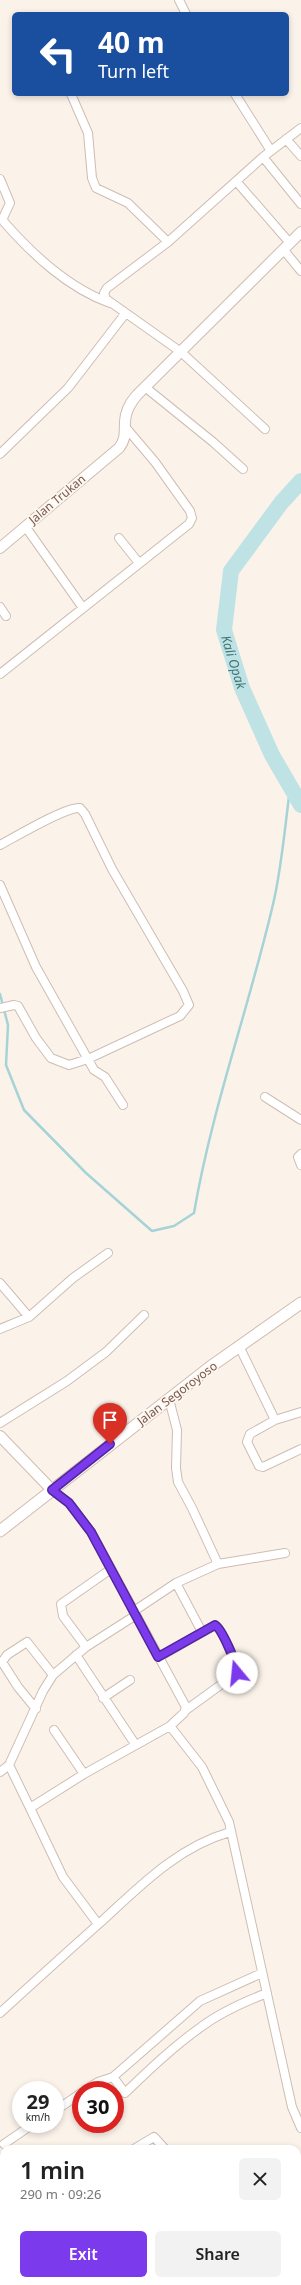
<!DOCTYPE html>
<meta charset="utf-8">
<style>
:root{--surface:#fff;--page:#f2f2f2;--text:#222;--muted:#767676;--accent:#7c3aed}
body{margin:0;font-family:"Noto Sans",sans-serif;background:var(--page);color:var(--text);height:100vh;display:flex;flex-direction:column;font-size:15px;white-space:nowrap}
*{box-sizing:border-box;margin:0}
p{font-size:13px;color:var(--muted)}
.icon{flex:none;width:22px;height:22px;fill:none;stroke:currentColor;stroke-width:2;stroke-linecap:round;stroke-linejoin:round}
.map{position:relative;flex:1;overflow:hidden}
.side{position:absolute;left:0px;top:2145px;width:301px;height:140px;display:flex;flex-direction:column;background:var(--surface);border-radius:12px 12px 0 0;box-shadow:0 2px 6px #0003}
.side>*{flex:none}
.top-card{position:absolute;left:12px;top:12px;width:277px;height:84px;border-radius:6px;box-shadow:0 2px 6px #0003;background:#1a4fa0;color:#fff;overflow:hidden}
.speed{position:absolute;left:12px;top:2081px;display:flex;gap:8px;font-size:20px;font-weight:700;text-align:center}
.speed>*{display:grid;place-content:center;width:52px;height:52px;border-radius:50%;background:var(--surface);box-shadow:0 2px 6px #0003;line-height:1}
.speed small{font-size:10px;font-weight:400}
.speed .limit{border:6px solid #d22;background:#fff;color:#111}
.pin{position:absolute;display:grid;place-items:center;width:34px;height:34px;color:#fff;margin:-41px -17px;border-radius:50% 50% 50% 0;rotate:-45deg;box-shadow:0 0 4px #0007}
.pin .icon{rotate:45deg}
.me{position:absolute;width:44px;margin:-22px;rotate:343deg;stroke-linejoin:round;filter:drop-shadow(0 0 3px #0008)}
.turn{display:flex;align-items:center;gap:14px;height:84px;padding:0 20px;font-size:18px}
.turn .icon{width:52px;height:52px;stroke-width:2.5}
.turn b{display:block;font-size:28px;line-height:34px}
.round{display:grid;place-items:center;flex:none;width:42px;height:42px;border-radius:6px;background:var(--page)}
.headline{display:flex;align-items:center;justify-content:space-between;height:68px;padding:0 20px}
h1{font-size:24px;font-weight:600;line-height:30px}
.primary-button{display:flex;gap:8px;margin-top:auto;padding:8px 20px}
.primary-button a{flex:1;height:46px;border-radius:6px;background:var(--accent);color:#fff;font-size:16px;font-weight:600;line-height:46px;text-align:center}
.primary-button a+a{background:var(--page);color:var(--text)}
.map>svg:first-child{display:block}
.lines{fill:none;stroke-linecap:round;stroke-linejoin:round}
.stream{stroke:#a5d3d6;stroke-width:2.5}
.river{stroke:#bfe3e4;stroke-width:16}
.minor-casing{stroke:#cfbcb2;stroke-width:10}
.tertiary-casing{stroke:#cfbcb2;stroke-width:12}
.secondary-casing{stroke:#d2bbb0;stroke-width:13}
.minor{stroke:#fff;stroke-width:8}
.tertiary{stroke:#fff;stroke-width:10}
.secondary{stroke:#fff;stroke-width:11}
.route-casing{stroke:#51269a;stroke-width:10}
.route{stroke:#7c3aed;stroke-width:7}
.labels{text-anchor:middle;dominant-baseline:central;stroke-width:3.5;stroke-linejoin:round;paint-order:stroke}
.street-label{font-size:12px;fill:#75584e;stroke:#fef7f0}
.water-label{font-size:13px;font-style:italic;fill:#427678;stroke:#fef7f0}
</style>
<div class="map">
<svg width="301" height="2285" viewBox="0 0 301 2285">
<rect width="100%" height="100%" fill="#fbf3ea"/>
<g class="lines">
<!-- stream -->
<path class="stream" d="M0,994L8,1025L6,1065L24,1110L86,1173L152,1231L174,1226L194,1213C212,1107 250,1005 274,900C282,864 285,826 290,789"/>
<!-- river -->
<path class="river" id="s1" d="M301,481L281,503L231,571L224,630L242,688L272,755L301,805"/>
<!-- minor casing -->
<g class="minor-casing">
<path id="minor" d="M179,0L186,14
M71,94L88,133L92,178L96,188L128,203L168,242
M235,94L271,151
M286,139L301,156
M263,157L301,204
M0,179L10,203L3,218L4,222C33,255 68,288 110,303
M236,181L289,242
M283,249L301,271
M145,387L213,442L243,469
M265,429L181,352L106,299L104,293L107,288L168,242L263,157L301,128
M0,454L68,388L125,314
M25,526L83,608
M119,538L139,563
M0,607L6,616
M0,674L189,524L192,518L190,511L155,462L127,429
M0,845C15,837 67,806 80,808L85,814L112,869L183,991L189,1005L180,1016L88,1059L69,1065L51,1058L36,1038L18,1006L14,1005L0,1008
M0,885L36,967L94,1070L105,1077L123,1105
M265,1097L301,1120
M301,1154L298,1157L301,1165
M0,1283L29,1317
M0,1329L29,1317L73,1278L108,1253
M239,1346L275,1420
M169,1399L177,1430L176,1468L178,1482L192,1508L218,1564
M301,1412L275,1420L250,1434L247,1442L259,1466L263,1467L301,1449
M0,1423L67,1381L106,1352L144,1315
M52,1490L69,1503L91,1532L186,1707L184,1713L170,1726L202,1767L229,1822L292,2107L301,2128
M176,1583L202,1632
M134,1611L176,1583L218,1564L285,1553
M86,1647L63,1616L61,1604L111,1569
M76,1655L135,1744
M159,1657L215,1625C222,1629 238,1666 237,1673L186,1710
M103,1698L130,1680
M36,1709L18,1687L2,1662L7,1655L27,1642L53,1675
M54,1730L84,1774
M9,1765L30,1808L84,1774L170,1726
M0,1772L9,1765L43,1691L53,1675L86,1647L136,1615
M30,1808L63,1877L98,1924
M0,2013C34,1982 68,1951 102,1921C141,1885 178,1847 230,1832
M113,2077L125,2093C149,2070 174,2046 201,2027C221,2012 244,2002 267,1993
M85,2090L98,2082L113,2077L200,2001L262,1973
M55,2111L81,2093
M4,2144L33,2124
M134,2149L154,2137L165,2149
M297,2247H301
M0,2263H4
M206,2281L209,2285
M288,2281L290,2285
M86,2285L91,2281
M170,2285L175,2281"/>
</g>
<!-- tertiary casing -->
<g class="tertiary-casing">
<path id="tertiary" d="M0,548L119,448C128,437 123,427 126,415C128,406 132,401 137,395L301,232
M0,1436L52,1490"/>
</g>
<!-- secondary casing -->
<g class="secondary-casing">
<path id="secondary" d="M0,1531L210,1367L301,1303"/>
</g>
<!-- minor -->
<use href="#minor" class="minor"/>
<!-- tertiary -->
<use href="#tertiary" class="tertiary"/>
<!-- secondary -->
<use href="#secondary" class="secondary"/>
</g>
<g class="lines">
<!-- route casing -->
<g class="route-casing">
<path id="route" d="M110,1444L52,1490L69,1503L91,1532L158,1657L215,1625C222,1629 238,1666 237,1673"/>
</g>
<!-- route -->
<use href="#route" class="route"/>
</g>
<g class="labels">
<!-- street labels -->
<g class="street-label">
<text transform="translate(57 499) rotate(-40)">Jalan Trukan</text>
<text transform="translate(177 1393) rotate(-37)">Jalan Segoroyoso</text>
</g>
<!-- water labels -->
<g class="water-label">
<text stroke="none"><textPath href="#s1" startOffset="207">Kali Opak</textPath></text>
</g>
</g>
</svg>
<div class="speed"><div>29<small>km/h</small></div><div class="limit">30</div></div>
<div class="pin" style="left:110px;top:1444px;background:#d93025"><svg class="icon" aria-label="arrive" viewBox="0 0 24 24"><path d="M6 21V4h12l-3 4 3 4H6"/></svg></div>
<svg class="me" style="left:237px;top:1673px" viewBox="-20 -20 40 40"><circle r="19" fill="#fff"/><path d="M0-13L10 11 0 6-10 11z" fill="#7c3aed"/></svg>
<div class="top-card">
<div class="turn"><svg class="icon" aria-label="left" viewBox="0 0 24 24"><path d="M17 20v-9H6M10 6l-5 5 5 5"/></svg><div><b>40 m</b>Turn left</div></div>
</div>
<section class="side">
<div class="headline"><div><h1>1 min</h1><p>290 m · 09:26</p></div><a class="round"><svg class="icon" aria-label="close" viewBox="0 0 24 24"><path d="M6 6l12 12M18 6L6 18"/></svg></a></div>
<div class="primary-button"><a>Exit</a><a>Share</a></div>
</section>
</div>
